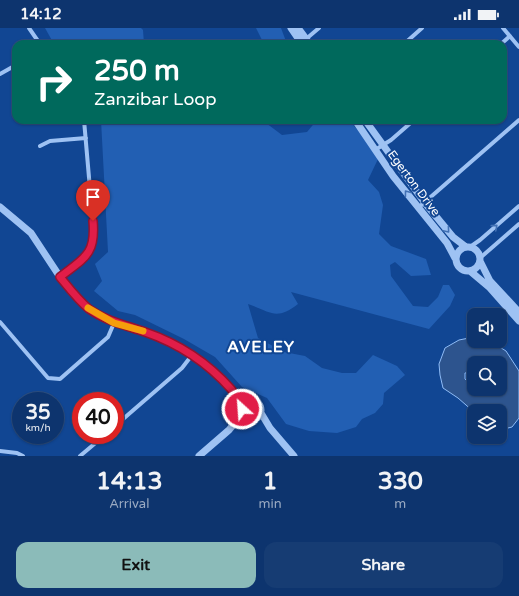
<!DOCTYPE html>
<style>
:root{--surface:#0d346e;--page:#163c73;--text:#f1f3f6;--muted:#9aaac2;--line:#2d4f81;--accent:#8bbbb9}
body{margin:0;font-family:"Varela Round",sans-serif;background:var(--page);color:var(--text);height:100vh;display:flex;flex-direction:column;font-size:15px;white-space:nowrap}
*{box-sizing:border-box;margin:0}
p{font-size:13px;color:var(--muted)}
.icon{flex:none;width:22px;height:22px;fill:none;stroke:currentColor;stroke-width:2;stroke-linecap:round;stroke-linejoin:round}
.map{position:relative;height:428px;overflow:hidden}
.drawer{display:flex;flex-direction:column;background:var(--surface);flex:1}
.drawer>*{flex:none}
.banner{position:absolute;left:12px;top:12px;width:495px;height:84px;border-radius:12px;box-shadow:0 1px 3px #0004,0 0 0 1px var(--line);background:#00695c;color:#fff;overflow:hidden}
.fabs{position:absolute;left:467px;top:280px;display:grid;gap:8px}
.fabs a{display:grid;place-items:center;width:40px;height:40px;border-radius:8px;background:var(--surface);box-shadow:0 1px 3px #0004,0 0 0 1px var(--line);font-size:20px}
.speed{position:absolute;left:12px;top:364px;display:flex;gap:8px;font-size:20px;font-weight:700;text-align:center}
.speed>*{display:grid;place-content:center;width:52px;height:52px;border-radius:50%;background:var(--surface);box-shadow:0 1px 3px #0004,0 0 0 1px var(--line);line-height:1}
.speed small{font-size:10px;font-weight:400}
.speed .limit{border:6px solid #d22;background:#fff;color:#111}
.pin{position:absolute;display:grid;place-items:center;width:34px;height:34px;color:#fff;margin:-41px -17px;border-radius:50% 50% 50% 0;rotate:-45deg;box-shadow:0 0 4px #0007}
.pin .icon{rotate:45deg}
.me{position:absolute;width:44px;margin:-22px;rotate:334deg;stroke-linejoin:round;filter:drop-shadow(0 0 3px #0008)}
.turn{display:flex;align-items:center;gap:14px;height:84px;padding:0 16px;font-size:18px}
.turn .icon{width:52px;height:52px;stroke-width:2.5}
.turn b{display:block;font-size:28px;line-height:34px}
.eta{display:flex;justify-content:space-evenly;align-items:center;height:68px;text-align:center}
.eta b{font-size:24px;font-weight:800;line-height:28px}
.button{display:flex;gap:8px;margin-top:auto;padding:8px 16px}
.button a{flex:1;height:46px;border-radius:12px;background:var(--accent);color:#111;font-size:16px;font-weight:800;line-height:46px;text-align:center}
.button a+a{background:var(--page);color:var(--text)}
.status{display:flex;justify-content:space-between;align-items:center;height:28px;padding:0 20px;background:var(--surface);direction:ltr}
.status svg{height:11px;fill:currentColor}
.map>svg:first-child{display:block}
.green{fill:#225fb3}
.water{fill:#2d548e;stroke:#8fbcf7;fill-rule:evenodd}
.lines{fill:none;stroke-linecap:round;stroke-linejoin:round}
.minor{stroke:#9ec2f3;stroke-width:4}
.tertiary{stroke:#9ec2f3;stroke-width:7}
.oneway{stroke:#4271b5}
.route-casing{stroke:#92132f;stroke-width:10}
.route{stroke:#e11d48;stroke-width:7}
.slow{stroke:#f59e0b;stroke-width:7}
.labels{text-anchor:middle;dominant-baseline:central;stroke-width:4;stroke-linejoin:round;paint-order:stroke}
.street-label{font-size:12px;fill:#fff;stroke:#114693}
.district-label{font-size:16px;font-weight:bold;letter-spacing:1px;fill:#fff;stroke:#114693}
</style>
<div class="status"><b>14:12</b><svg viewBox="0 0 49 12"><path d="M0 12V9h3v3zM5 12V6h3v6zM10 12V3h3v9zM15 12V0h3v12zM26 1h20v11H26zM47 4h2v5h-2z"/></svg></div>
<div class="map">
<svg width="519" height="428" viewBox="0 0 519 428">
<rect width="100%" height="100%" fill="#114693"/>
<!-- green -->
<path class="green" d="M45,0H141L143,2L144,16H54Z
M256,0H281L287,16H264Z
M101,92H262L282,107L307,104L317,92H349L367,113L378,131L368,152L379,164L383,177L379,206L391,218L426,231L431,247L411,248L395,234L390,237L391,248L413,278L428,279L438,269L443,257H449L455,267L450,278L429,301L291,264L298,276C276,293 271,284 248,276L258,310L284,324L305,328L322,340L342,345H356L373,327L397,338L405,347L384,365L383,376L375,385L362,391L356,399L337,405L309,403L286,396L267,370L242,359L215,329L184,311L135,287L118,283L94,263L102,253L95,236L108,224Z"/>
<!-- water -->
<path class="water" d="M474,309V313H490L506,323L519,343V390L512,399L500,402V383L474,384L458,370L443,360L440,347L439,336L445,320L459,312ZM474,335H500V361H486V363L482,367C475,364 471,356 465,351V345L471,344L474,347Z"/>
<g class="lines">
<!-- minor -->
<path class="minor" d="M29,0L40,16
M503,0L519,19
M306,11L319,0
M404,16L422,0
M501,16L510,8
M0,46L16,37
M40,118L50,113L86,110
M375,122L391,112L414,92
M418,180L519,92
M470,219L480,212L519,178
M480,230L519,196
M60,249L88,226L92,218L94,207L84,92
M0,294L48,350L60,351L108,309L114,295
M115,398L182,340L192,327
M0,423L17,425L23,428
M80,428L105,407"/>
<!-- tertiary -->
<path class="tertiary" d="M291,0L302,16
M298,0L310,16
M355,92L393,148L447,215L455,230
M365,92L425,175L453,209L466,219
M0,179L31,205L60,249L73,266L88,280L114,295L145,304L171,314L192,327L213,343L232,362L250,373
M456 231a12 12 0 1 1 24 0a12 12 0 1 1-24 0Z
M480,233L490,253L519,284
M470,243L489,259L519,293
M241 382a10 10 0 1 1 20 0a10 10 0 1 1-20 0Z
M261,385L270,400L294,428
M199,428L229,402L242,386"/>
</g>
<!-- one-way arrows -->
<defs><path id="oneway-chevron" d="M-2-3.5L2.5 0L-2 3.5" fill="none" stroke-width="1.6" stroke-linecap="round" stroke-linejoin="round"/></defs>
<g class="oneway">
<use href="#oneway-chevron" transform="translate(407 165) rotate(-127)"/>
<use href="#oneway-chevron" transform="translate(495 199) rotate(-41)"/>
<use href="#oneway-chevron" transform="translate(447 202) rotate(50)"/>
</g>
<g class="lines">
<!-- route casing -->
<g class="route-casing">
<path id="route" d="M93,193C96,227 84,230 60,249C69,260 78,272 89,281C106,293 125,297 145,304C177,315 208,335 231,361C235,366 239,373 242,379V381"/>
</g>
<!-- route -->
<use href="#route" class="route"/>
<!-- slow -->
<path class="slow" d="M88,280L114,295L143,303"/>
</g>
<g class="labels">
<!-- street labels -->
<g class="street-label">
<text transform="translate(414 155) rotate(53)">Egerton Drive</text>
</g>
<!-- district labels -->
<g class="district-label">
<text x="261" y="319">AVELEY</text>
</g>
</g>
</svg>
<div class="fabs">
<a><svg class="icon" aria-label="sound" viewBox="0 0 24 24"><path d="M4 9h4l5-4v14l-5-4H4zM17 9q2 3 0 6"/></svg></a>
<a><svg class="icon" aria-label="search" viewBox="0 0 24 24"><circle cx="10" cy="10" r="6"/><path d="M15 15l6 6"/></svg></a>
<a><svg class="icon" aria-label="layers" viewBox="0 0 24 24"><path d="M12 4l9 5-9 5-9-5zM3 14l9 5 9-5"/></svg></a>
</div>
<div class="speed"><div>35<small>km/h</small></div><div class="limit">40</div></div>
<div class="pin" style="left:93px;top:193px;background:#d93025"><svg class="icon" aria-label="arrive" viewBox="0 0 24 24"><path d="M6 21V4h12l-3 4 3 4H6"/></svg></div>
<svg class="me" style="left:242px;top:381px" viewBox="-20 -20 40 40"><circle r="17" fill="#e11d48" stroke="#fff" stroke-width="3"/><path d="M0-11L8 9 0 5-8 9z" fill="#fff"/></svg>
<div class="banner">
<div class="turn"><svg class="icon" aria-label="right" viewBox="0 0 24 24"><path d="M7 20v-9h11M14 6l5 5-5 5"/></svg><div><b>250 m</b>Zanzibar Loop</div></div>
</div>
</div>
<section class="drawer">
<div class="eta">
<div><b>14:13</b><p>Arrival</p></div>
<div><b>1</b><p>min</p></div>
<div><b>330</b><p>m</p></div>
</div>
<div class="button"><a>Exit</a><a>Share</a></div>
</section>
